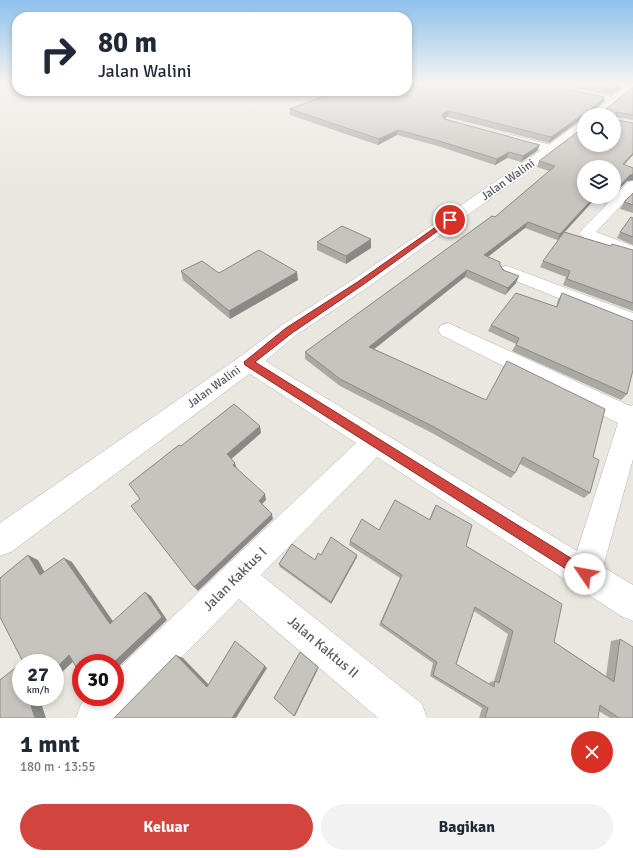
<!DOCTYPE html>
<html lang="id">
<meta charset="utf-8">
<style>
:root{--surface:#fff;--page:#f2f2f3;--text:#1f2937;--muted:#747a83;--accent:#d2443e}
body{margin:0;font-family:Signika,sans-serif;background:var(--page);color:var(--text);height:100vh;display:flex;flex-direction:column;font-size:15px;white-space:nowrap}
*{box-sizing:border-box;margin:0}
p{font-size:13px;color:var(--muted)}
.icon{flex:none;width:22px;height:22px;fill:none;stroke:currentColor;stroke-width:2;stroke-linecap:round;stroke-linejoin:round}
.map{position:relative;height:718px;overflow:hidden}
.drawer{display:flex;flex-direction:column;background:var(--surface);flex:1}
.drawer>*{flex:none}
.banner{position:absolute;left:12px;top:12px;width:400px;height:84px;border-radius:16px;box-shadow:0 2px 6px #0003;background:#fff;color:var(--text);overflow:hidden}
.fabs{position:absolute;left:577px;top:108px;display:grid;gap:8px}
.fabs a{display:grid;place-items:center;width:44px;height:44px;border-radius:50%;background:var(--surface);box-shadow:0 2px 6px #0003;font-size:20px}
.speed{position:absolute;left:12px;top:654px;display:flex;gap:8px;font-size:20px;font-weight:700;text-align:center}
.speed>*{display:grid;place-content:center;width:52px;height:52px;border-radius:50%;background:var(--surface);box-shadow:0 2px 6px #0003;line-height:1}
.speed small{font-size:10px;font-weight:400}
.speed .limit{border:6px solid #d22;background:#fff;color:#111}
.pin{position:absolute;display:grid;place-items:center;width:34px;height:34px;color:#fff;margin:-17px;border:2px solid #fff;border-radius:50%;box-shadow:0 1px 4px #0007}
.me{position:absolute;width:44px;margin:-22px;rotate:303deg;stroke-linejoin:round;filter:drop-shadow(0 0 3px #0008)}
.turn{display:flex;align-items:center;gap:14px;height:84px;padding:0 20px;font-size:18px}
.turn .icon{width:52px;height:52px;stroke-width:2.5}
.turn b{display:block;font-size:28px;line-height:34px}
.round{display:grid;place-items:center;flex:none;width:42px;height:42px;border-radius:21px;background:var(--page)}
.summary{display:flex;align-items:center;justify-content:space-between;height:68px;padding:0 20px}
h1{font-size:24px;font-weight:800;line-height:30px}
.cta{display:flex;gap:8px;margin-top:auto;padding:8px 20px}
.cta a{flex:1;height:46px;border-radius:24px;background:var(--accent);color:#fff;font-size:16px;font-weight:800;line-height:46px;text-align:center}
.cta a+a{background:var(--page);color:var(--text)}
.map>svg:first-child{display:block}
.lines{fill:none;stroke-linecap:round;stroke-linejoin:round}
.street-casing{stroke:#b1b3b6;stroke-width:1}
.secondary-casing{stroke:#b0b3b6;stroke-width:1}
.street{fill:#fff;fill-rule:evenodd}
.secondary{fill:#fff;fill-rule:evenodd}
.wall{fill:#aba9a4;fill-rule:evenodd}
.shaded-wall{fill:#8b8986}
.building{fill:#c7c4bf;stroke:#8b8986;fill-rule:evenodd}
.route{fill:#d2443e;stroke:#882c28}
.labels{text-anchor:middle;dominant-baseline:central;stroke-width:3;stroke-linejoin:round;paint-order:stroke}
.street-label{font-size:12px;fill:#595c5f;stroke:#fff}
.near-street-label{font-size:14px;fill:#595c5f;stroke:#fff}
</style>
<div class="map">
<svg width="633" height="718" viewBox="0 0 633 718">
<rect width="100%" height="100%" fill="#eae7e0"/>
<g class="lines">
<!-- street casing -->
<g class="street-casing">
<path id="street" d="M532,84H550L613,97L618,100L613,103L537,87Z
M613,84H633V88L618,87Z
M511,135L555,146L557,149L555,152L551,153L507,140L505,138L507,136Z
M633,181V193L596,232L633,246V257L586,240L579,233L628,182Z
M507,266L633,313V328L501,275L498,271L501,267Z
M448,323L630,406L633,405V459L603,567L633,585V621L621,616L377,457L261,575L422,704L427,718H378L239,599L122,718H76L81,704L89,697H115V672L224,568L226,565L229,563L356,443L241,368L238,362L241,356L249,354L257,356L577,551L618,423L441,335L438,330L441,325Z"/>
</g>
<!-- secondary casing -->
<g class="secondary-casing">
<path id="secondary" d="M627,84H633V89L601,115H590Z
M584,121V129L555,152L368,287L296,335L257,368L11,552L0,556V523L241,356L282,325L354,279L547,146L580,122Z"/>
</g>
<!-- street -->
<use href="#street" class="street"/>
<!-- secondary -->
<use href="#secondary" class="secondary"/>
</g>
<!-- wall -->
<path class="wall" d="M557,84H621L619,89L611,95Z
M633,87V120L616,117V120L633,123V155L624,165L633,168V180L627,181L614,194V167L584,197H612L605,204L594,200L565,232L611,246L633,250V311L563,285L566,277L540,267L543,261L562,235L557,240L525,228L488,257L500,265L516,283L505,295L465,277L374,349L593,457L590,493L584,498L520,464L515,473L511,478L432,433L340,386L305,359V352L495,217L549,171L537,167L539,161L614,115H584L579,121L549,143L447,117L444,118L537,151L521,162L507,158L495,165L438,146L397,135L378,145L290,115V109L605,97L603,102L592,111H604Z
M633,193V213L620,209L624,202Z
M633,218V245L617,238L620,232Z
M317,242L371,248L346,264L317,250Z
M181,271L219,273L298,280L230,319L183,280Z
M562,293L627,394L621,400L512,351L516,344L488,331L491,325L556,307L558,300Z
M436,505L466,546L554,642L606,676L611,641L620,639L633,718H610L599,711L598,718H479L482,708L430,676L433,663L379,625L400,578L349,545L350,541L379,530L429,520L433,510ZM474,611L508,634L494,681L490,682L489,684L456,664Z
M321,555H357V557L331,604L280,567L279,564L315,560Z"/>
<!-- shaded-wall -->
<path class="shaded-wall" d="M621,84L619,89L611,95L614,90Z
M605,97L603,102L589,114L591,109Z
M449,111L447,117L441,120L442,114Z
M582,115H584V120L579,121L549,143L551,137Z
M398,130L397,135L378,145L379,139Z
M540,145L537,151L521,162L523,156Z
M509,152L507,158L495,165L497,159Z
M633,153V155L619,170L623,164Z
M633,174V180L627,181L614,194V192L630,175Z
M594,197H595L594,200L557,240L560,234Z
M609,197H612L605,204Z
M528,222L525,228L481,262L484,255Z
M371,239V248L346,264V256Z
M467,270L465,277L368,354L369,347Z
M297,272L298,280L230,319L229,311Z
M519,276L516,283L505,295L508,288Z
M260,426L261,433L229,461L227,454Z
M235,463L237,469L235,472L233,465Z
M265,494L266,500L260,506L259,501Z
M272,514L273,519L198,591L194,587Z
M28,555L38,560L49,580L40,575Z
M357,555V557L331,604V602Z
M64,558L72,562L117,627L110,624Z
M145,592L151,596L167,620L115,670V663H113Z
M69,655L78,657L55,679V669Z
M176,655L183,658L213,689L207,687Z
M265,666L267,668L236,718H232Z
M318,667V669L295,716H294Z
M37,697H48L49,700L42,706L46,718H35L31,706Z"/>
<!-- building -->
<path class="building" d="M423,84H540L605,97L591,109L592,111H604L633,87V115L616,112V120L633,123V153L623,164L633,168V174L630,175L614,192V167H584V197H594L560,234L528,222L484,255L500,262V265L503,270L519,276L508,288L467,270L369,347L486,400L507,361L605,409L593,457L599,460L590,493L523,457L515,473L434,427L340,379L305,352L492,216L495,217L555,166L539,161L584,127V145H614V115H587V114L582,115L551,137L449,111L442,114L444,119L540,145L523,156L509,152L497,159L439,141L398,130L379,139L290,109L338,91H407V88Z
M583,84H621L614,90Z
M633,193V205L624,202Z
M631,217L633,218V237L620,232Z
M342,226L371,239L346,256L317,242Z
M564,232L611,246L612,244L633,250V303L567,279L570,271L543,261Z
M259,250L297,272L229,311L181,271L202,261L219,273Z
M516,293L557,307L562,293L633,321V370L627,394L516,345L519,338L491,325Z
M234,404L260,426L227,454L235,463L233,465L265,494L259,501L272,514L194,587L131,506L140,499L129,484L179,445L181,446Z
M395,500L430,520L436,505L472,525L466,546L562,604L554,642L614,682L620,639L633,647V718H619L600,705L598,718H485L488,708L433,675L437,662L381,623L402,575L350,541L362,519L379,530ZM475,607L513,631L499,683L495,681L494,687L456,664Z
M331,537L357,555L331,602L279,564L292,544L315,560L318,553L321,555Z
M28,555L40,575L64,558L110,624L145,592L162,617L113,663H81V675L69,655L55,669V663H21V697H37L38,699L31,706L35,718H0V680L23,662L0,617V578Z
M235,641L265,666L232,718H114L176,655L207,687Z
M300,652L318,667L294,716L274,698Z"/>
<!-- sky -->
<linearGradient id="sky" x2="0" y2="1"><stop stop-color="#8ec1ec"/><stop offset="0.45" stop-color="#f6f4f1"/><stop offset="1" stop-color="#f6f4f1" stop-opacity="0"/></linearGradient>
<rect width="633" height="185" fill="url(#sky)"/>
<!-- route -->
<path class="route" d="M447,219L453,220L364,284L292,333L255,362L590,570L592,574L590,579L585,581L245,365L244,362L286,328L359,281Z"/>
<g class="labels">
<!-- street labels -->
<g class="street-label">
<text transform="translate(508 180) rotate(-35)">Jalan Walini</text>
<text transform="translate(214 387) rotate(-36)">Jalan Walini</text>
</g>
<!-- near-street labels -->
<g class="near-street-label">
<text transform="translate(235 579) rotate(-45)">Jalan Kaktus I</text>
<text transform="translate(323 647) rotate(40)">Jalan Kaktus II</text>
</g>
</g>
</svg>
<div class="fabs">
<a><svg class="icon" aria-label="search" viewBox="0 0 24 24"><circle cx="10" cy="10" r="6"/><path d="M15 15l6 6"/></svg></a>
<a><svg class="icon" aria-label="layers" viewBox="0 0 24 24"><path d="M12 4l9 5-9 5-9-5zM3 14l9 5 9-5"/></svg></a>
</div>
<div class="speed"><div>27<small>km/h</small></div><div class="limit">30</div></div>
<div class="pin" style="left:450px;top:220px;background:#d93025"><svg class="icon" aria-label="arrive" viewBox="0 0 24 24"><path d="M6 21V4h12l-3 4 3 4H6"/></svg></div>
<svg class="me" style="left:585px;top:574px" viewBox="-20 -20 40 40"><circle r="19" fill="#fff"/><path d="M0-13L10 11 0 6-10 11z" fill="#d2443e"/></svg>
<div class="banner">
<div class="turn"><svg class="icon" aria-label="right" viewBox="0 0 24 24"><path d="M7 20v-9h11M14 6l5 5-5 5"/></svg><div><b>80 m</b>Jalan Walini</div></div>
</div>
</div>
<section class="drawer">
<div class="summary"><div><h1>1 mnt</h1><p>180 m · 13:55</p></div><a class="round" style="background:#d93025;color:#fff"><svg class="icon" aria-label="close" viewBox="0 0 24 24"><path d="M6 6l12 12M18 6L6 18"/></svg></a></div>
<div class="cta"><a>Keluar</a><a>Bagikan</a></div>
</section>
